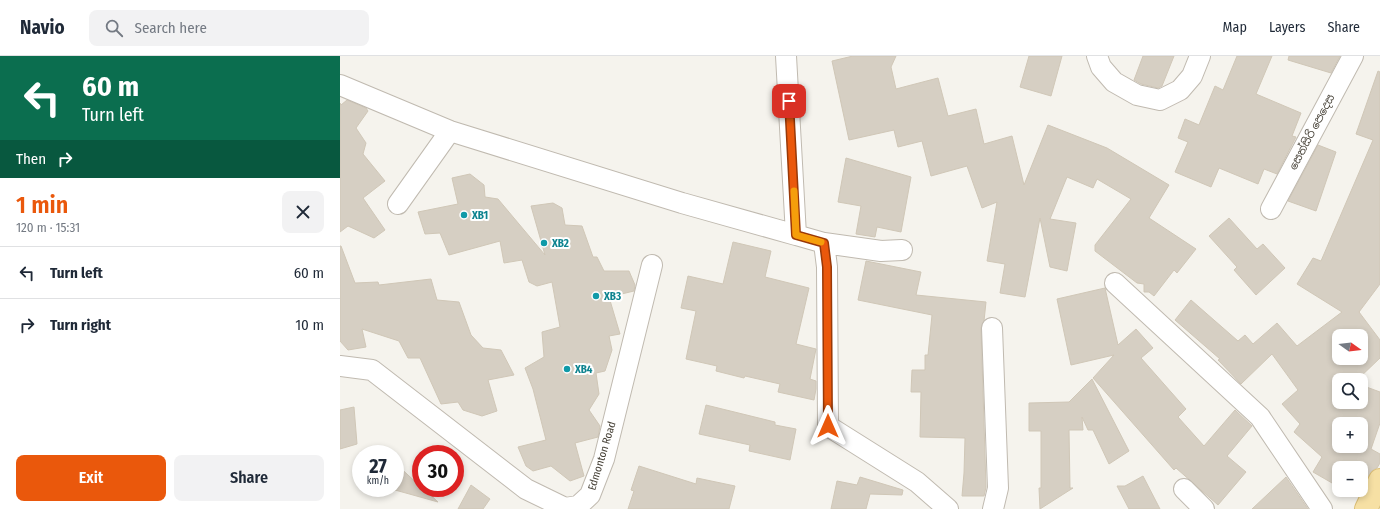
<!DOCTYPE html>
<meta charset="utf-8">
<style>
:root{--surface:#fff;--page:#f2f2f3;--text:#1f2937;--muted:#747a83;--line:#e0e1e3;--accent:#ea580c}
body{margin:0;font-family:"Fira Sans Condensed","Noto Sans Sinhala",sans-serif;background:var(--page);color:var(--text);height:100vh;display:flex;flex-direction:column;font-size:15px;white-space:nowrap}
*{box-sizing:border-box;margin:0}
p{font-size:13px;color:var(--muted)}
.icon{flex:none;width:22px;height:22px;fill:none;stroke:currentColor;stroke-width:2;stroke-linecap:round;stroke-linejoin:round}
.map{position:relative;flex:1;overflow:hidden}
.panel{display:flex;flex-direction:column;background:var(--surface);width:340px}
.panel>*{flex:none}
.banner{background:#0b6e4f;color:#fff;overflow:hidden}
.needle{width:26px;rotate:104deg}
.tools{position:absolute;left:992px;top:273px;display:grid;gap:8px}
.tools a{display:grid;place-items:center;width:36px;height:36px;border-radius:8px;background:var(--surface);box-shadow:0 2px 6px #0003;font-size:20px}
.speed{position:absolute;left:12px;top:389px;display:flex;gap:8px;font-size:20px;font-weight:700;text-align:center}
.speed>*{display:grid;place-content:center;width:52px;height:52px;border-radius:50%;background:var(--surface);box-shadow:0 2px 6px #0003;line-height:1}
.speed small{font-size:10px;font-weight:400}
.speed .limit{border:6px solid #d22;background:#fff;color:#111}
.pin{position:absolute;display:grid;place-items:center;width:34px;height:34px;color:#fff;margin:-17px;border-radius:8px;box-shadow:0 2px 6px #0006}
.me{position:absolute;width:44px;margin:-22px;rotate:0deg;stroke-linejoin:round;filter:drop-shadow(0 0 3px #0008)}
.turn{display:flex;align-items:center;gap:14px;height:84px;padding:0 16px;font-size:18px}
.turn .icon{width:52px;height:52px;stroke-width:2.5}
.turn b{display:block;font-size:28px;line-height:34px}
.then{display:flex;align-items:center;height:38px;padding:0 16px;background:#0003;gap:8px;font-size:15px}
.round{display:grid;place-items:center;flex:none;width:42px;height:42px;border-radius:8px;background:var(--page)}
.summary{display:flex;align-items:center;justify-content:space-between;height:68px;padding:0 16px}
h1{font-size:24px;font-weight:600;line-height:30px;color:var(--accent)}
.cta{display:flex;gap:8px;margin-top:auto;padding:8px 16px}
.cta a{flex:1;height:46px;border-radius:8px;background:var(--accent);color:#fff;font-size:16px;font-weight:600;line-height:46px;text-align:center}
.cta a+a{background:var(--page);color:var(--text)}
ul{padding:0;list-style:none}
li{display:flex;align-items:center;gap:12px;height:52px;padding:0 16px;border-top:1px solid var(--line)}
li div{flex:1}
li b{display:block;font-size:15px}
li em{font-style:normal}
header{display:flex;align-items:center;gap:24px;box-sizing:border-box;height:56px;padding:0 20px;background:var(--surface);border-bottom:1px solid var(--line)}
header strong{font-size:19px}
nav{display:flex;gap:22px;margin-inline-start:auto;font-size:14px}
.search{width:280px;height:36px;background:var(--page);display:flex;align-items:center;gap:10px;box-sizing:border-box;padding:0 14px;border-radius:8px;color:var(--muted);font-size:15px}
main{display:flex;flex:1;min-height:0}
.map>svg:first-child{display:block}
.building{fill:#d6cfc3;stroke:#d0c7b7;fill-rule:evenodd}
.lines{fill:none;stroke-linecap:round;stroke-linejoin:round}
.minor-casing{stroke:#c0bab0;stroke-width:22}
.major-casing{stroke:#dbbe75;stroke-width:24}
.minor{stroke:#fff;stroke-width:20}
.major{stroke:#f6e0a4;stroke-width:22}
.route-casing{stroke:#983908;stroke-width:10}
.route{stroke:#ea580c;stroke-width:7}
.slow{stroke:#f59e0b;stroke-width:7}
.culture-dot{fill:#0f9aa8;stroke:#fff;stroke-width:1.5}
.labels{text-anchor:middle;dominant-baseline:central;stroke-width:4;stroke-linejoin:round;paint-order:stroke}
.street-label{font-size:11px;fill:#49443a;stroke:#fff}
.culture-label{font-size:11px;font-weight:bold;fill:#0d838f;stroke:#fff;text-anchor:start}
</style>
<header>
<strong>Navio</strong>
<div class="search"><svg class="icon" aria-label="search" viewBox="0 0 24 24"><circle cx="10" cy="10" r="6"/><path d="M15 15l6 6"/></svg>Search here</div>
<nav><a>Map</a><a>Layers</a><a>Share</a></nav>
</header>
<main>
<section class="panel">
<div class="banner">
<div class="turn"><svg class="icon" aria-label="left" viewBox="0 0 24 24"><path d="M17 20v-9H6M10 6l-5 5 5 5"/></svg><div><b>60 m</b>Turn left</div></div>
<div class="then">Then<svg class="icon" aria-label="right" viewBox="0 0 24 24"><path d="M7 20v-9h11M14 6l5 5-5 5"/></svg></div>
</div>
<div class="summary"><div><h1>1 min</h1><p>120 m · 15:31</p></div><a class="round"><svg class="icon" aria-label="close" viewBox="0 0 24 24"><path d="M6 6l12 12M18 6L6 18"/></svg></a></div>
<ul>
<li><svg class="icon" aria-label="left" viewBox="0 0 24 24"><path d="M17 20v-9H6M10 6l-5 5 5 5"/></svg><div><b>Turn left</b></div><em>60 m</em></li>
<li><svg class="icon" aria-label="right" viewBox="0 0 24 24"><path d="M7 20v-9h11M14 6l5 5-5 5"/></svg><div><b>Turn right</b></div><em>10 m</em></li>
</ul>
<div class="cta"><a>Exit</a><a>Share</a></div>
</section>
<div class="map">
<svg width="1040" height="453" viewBox="0 0 1040 453">
<rect width="100%" height="100%" fill="#f5f3ed"/>
<!-- building -->
<path class="building" d="M513,0H556L551,11L556,33L598,22L608,60L636,53L644,88L672,80L684,129L708,69L767,92L829,129L809,162L856,193L837,217L834,214L814,240L809,236H804V228L797,227L755,195V189L791,143L757,123L753,132L727,121L710,163L736,167L727,215L710,211L700,162L685,241L660,237L665,208L647,205L657,146L642,152L627,110L591,120L582,85L558,91L554,74L509,84L492,5Z
M689,0H722L711,40L680,31Z
M803,0H834L822,30L818,32L801,28L794,24Z
M897,0H932L916,38L961,57L952,80L956,81L937,118L924,113L918,128L879,112L871,131L835,116L848,86L838,82L845,63L859,69L875,30L883,34Z
M949,0H1000L991,17L948,4Z
M1038,15L1040,16V228L1019,256L1040,284V302L1017,324H999V346H1021V329L1040,336V367L1031,393L1040,398V407L1037,412L1033,414L1028,421L1021,417V412H999V431L973,416L982,401L954,376L960,368L942,348L958,334L932,298L901,328L878,304L880,303L835,264L851,244L898,285L905,279L913,288L937,267L957,290L1002,256L957,228L973,202L981,205L1033,84L1016,78ZM999,280H1021V302H999ZM999,368H1021V390H999Z
M7,44L26,52L28,55L16,72L26,87L23,98L45,125L23,142L45,174L34,182L8,170L0,176V47L1,49Z
M978,89L996,96L976,155L948,145Z
M506,102L571,121L561,176L537,171L535,181L516,178L521,150L498,146Z
M130,118L144,129L145,141L158,143L205,199L191,150L213,147L222,152L225,169L242,170L253,201H257L264,215H289L295,229L294,235L269,241L280,278L269,280L272,294L265,315L256,317L259,338L249,354L260,370L258,381L235,387L244,420L230,425L211,410L193,415L186,410L178,391L206,384L193,333L185,312L204,301L202,276L220,271L212,226L197,230L189,226L182,204L164,207L160,185L109,199L100,177L85,178L78,156L118,148L112,122Z
M889,162L917,193L923,188L945,212L916,239L894,214L897,211L869,180Z
M393,186L431,195L425,221L469,232L456,288L476,293L470,323L476,325V333L474,344L438,336L440,328L405,320L404,322L376,315L377,310L346,303L356,255L341,252L348,220L383,228Z
M0,190H1L15,227L38,226L39,229L91,223L97,244L119,246L131,279L143,292L161,294L174,319L148,324L157,355L142,360L123,354L118,346L101,348L80,302H68L59,285L22,273L26,291L8,294L0,285Z
M526,205L581,216L576,239L646,246L644,265L641,272L646,431L644,440H622L624,417L625,382L580,381L581,336H571L572,314H585V299H588L592,259L518,244Z
M765,232L778,289L796,273L813,292L801,302L846,353L838,361L864,390L895,354L912,370L887,400L906,416L878,449L836,412L834,414L753,322L774,299L731,309L717,243Z
M752,323L789,395L769,408L753,374H748L742,361L743,374H729L730,432H733L700,453L699,432H701V375H689V347L729,346Z
M366,349L435,366V369L456,373L450,404L409,395L410,389L359,378Z
M14,351L17,388L0,393V354Z
M55,407L81,431V432H83L98,446L55,434Z
M299,410L356,428L357,422L395,430L389,453H288L294,435L291,434Z
M803,420L820,453H789L777,430H785Z
M520,421L563,434L562,439L530,438L526,453H491L497,425L517,429Z
M946,421L968,453H912Z
M131,429L150,443L143,453H118Z"/>
<g class="lines">
<!-- minor casing -->
<g class="minor-casing">
<path id="minor" d="M446,0L456,179L484,187L487,211L488,370L577,426L608,453
M757,0L761,11L774,26L797,39L820,44L840,34L852,20L860,0
M0,29L110,75L342,147L456,179
M58,148L110,75
M931,153L1013,0
M484,187L541,195L562,194
M775,227L920,361L982,453
M652,272L658,432L653,453
M0,310L32,314L186,433L225,452L238,450L250,439L264,403L312,209
M844,433L864,453"/>
</g>
<!-- major casing -->
<g class="major-casing">
<path id="major" d="M1026,453L1040,424"/>
</g>
<!-- minor -->
<use href="#minor" class="minor"/>
<!-- major -->
<use href="#major" class="major"/>
</g>
<g class="lines">
<!-- route casing -->
<g class="route-casing">
<path id="route" d="M449,45L456,179L484,187L487,211L488,370"/>
</g>
<!-- route -->
<use href="#route" class="route"/>
<!-- slow -->
<path class="slow" d="M454,135L456,179L481,186"/>
</g>
<!-- markers -->
<g class="culture-dot">
<circle cx="124" cy="159" r="4"/>
<circle cx="204" cy="187" r="4"/>
<circle cx="256" cy="240" r="4"/>
<circle cx="227" cy="313" r="4"/>
</g>
<g class="labels">
<!-- street labels -->
<g class="street-label">
<text transform="translate(972 76) rotate(-62)">සෙත්සිරි පෙදෙස</text>
<text transform="translate(262 400) rotate(-73)">Edmonton Road</text>
</g>
<!-- culture labels -->
<g class="culture-label">
<text x="132" y="159">XB1</text>
<text x="212" y="187">XB2</text>
<text x="264" y="240">XB3</text>
<text x="235" y="313">XB4</text>
</g>
</g>
</svg>
<div class="tools">
<a><svg class="needle" viewBox="-14 -14 28 28"><path d="M0-13l5 13h-10z" fill="#e53935"/><path d="M0 13l5-13h-10z" fill="#747a83"/></svg></a>
<a><svg class="icon" aria-label="search" viewBox="0 0 24 24"><circle cx="10" cy="10" r="6"/><path d="M15 15l6 6"/></svg></a>
<a>+</a>
<a>−</a>
</div>
<div class="speed"><div>27<small>km/h</small></div><div class="limit">30</div></div>
<div class="pin" style="left:449px;top:45px;background:#d93025"><svg class="icon" aria-label="arrive" viewBox="0 0 24 24"><path d="M6 21V4h12l-3 4 3 4H6"/></svg></div>
<svg class="me" style="left:488px;top:370px" viewBox="-20 -20 40 40"><path d="M0-17L14 15 0 8-14 15z" fill="#ea580c" stroke="#fff" stroke-width="4"/></svg>
</div>
</main>
